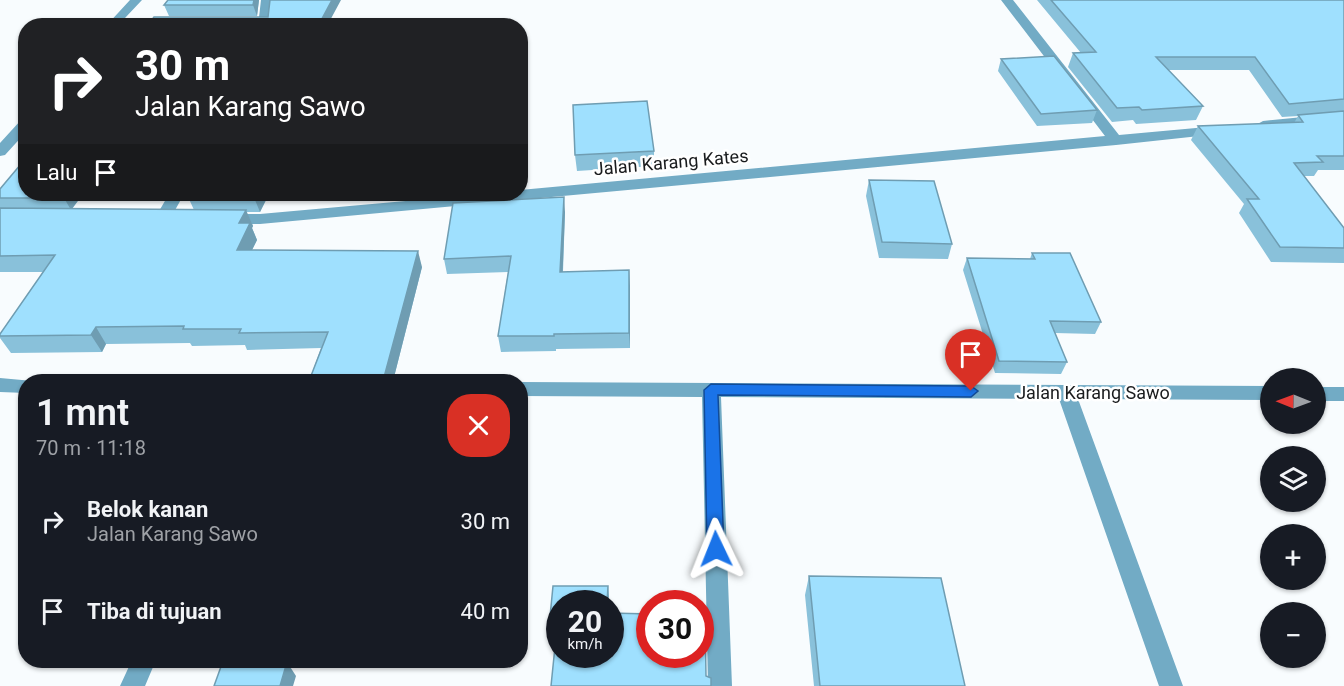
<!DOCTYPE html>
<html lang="id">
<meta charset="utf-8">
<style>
:root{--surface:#171b24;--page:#242831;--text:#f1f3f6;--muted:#9ea1a6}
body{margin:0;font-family:Roboto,sans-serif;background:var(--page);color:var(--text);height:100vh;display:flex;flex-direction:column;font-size:22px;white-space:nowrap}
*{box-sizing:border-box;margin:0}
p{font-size:20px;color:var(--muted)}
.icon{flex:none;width:33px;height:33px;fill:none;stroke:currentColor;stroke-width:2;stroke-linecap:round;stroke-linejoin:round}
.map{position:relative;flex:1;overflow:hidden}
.side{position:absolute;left:18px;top:374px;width:510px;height:294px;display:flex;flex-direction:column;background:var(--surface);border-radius:24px;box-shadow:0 2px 4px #0004}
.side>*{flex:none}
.banner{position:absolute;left:18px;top:18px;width:510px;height:183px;border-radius:24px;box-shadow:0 2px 4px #0004;background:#202124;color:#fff;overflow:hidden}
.needle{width:39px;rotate:271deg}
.tools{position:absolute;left:1260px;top:368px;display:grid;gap:12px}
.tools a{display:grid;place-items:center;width:66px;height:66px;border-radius:50%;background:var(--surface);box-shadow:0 2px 4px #0004;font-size:30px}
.speed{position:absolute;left:546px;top:590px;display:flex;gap:12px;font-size:30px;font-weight:700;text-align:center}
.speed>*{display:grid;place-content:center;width:78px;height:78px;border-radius:50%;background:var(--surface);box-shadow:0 2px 4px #0004;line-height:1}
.speed small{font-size:15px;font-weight:400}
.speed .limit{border:9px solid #d22;background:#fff;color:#111}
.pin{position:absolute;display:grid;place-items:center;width:51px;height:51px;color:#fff;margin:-62px -26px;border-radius:50% 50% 50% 0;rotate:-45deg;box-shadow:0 0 6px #0007}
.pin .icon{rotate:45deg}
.me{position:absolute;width:66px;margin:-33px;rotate:358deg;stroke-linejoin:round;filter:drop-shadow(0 0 4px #0008)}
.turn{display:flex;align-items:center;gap:21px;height:126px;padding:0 18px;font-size:27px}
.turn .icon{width:78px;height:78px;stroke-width:2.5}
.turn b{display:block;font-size:42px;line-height:51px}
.then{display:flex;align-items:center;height:57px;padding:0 18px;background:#0003;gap:12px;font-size:22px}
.round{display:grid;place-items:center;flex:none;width:63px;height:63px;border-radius:24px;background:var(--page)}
.summary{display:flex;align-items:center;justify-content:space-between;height:102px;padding:0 18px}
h1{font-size:36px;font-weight:600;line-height:45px}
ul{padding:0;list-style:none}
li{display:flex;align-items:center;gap:18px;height:90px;padding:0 18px}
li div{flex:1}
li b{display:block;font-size:22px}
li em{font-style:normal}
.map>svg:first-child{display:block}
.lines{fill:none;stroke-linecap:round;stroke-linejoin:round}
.minor{fill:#72abc5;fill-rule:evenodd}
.wall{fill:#89c1da}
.shaded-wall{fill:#6f9db2}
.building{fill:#9fe0fe;stroke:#6f9db2;stroke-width:1.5}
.route{fill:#1a73e8;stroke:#114b97;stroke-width:1.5}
.labels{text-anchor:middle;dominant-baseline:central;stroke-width:5;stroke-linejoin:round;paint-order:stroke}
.street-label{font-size:18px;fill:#191b1d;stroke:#fff}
</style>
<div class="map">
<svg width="1344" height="686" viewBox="0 0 1344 686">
<rect width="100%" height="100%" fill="#f8fcfe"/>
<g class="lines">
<!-- minor -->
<path class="minor" d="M130,0H142L125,18H174L180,22L174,26H106Z
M261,0H273L270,26H258Z
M1001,0H1013L1119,135L1218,126L1225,130L1218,134L1116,145L260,224H227L219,219L227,214H260L484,194H520V190L1105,136Z
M1344,113V121L1263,129L1256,125L1263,121Z
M26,119V132L5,155L0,156V143L21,120Z
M169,194H184L169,221H157L155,218Z
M0,378L33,381H26V393L0,392Z
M520,382L1270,386V400L1078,399L1183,686H1159L1059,399L721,397L732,686H708L702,397L520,396Z
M1316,387H1344V401H1316Z
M132,660H156L145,686H120Z"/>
</g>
<!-- wall -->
<path class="wall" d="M168,0H259L257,16H169L164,5Z
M1037,0H1344V170H1318L1314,176H1304L1344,228V263L1271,262L1239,213L1244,204L1191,140L1198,126L1294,123L1298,116L1282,117L1249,70H1168L1203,106L1196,120L1136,124L1133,120L1112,122L1068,67L1073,53H1081Z
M1001,59L1097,110L1092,123L1037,126L998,71Z
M654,151V166L577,171L575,155Z
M869,180L952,244L948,259L879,258L866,196Z
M0,189L26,194H83L72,209L194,210L189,199L269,194L260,212H246L253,226L252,228L257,240L252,250L422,267L393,381H309L321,348L247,350L245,345L192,346L190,343L106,344L102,352L11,353L0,338V334L43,272H0Z
M565,212L563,272L630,286V348L556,349V351L501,352L498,336L508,272L447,274L444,259Z
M1032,253L1101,322L1095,334L1055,333L1067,362L1061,374L995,373L963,270L967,258L1030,259Z
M809,576L965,686H814L805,595Z
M608,586L609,597L556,638H552L549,627Z"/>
<!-- shaded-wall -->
<path class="shaded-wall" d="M254,0H259L257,16L253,5Z
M332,0H341L327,26H318Z
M67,194H83L71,210L64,198Z
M258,194H269L260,212L255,200Z
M564,197L565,212L562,288L560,272Z
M246,210L253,226L252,228L257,240L244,266L237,250L239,223Z
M418,251L422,267L393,381H383Z
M629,270L630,286V348L629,333Z
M96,327L106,344L102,352L91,335Z
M608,586L609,603H607Z
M287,662L296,676L293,686H280Z"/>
<!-- building -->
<path class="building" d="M168,0H254L253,5H164Z
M270,0H332L318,26H147L154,17H268Z
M1051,0H1344V99L1289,104L1255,57H1156L1203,106L1142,110L1139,107L1117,108L1073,53L1096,52Z
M1054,56L1097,110L1041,114L1001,59Z
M647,101L654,151L575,155L573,105Z
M1344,111V156H1317L1323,162L1294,163L1344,228V248L1280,247L1247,199H1259L1198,126L1303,122L1298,115Z
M26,158V194H67L64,198H0V189Z
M869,180L934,181L952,244L882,242Z
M192,194H258L255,200L189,199Z
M564,197L560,272L629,270V333L554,334V336H498L511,256L444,259L453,203Z
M0,208L246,210L239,223H250L237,250L418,251L383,381H309L328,332L239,333L241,329H183L184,326L96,327L91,335L0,336V334L55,255L0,256Z
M1032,253H1070L1101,322L1050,321L1067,362L999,361L967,258L1035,259Z
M809,576L941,578L965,686H820Z
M553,586H608L607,603H560V654H610V613L650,614V654H700V615H705L706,676L711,678V686H551L557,627H549Z
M223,661L287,662L280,686H214Z"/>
<!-- route -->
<path class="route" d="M711,384L971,386L978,391L971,397L718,395L724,549L722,554L716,556L710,554L707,549L704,390Z"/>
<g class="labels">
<!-- street labels -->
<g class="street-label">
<text transform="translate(671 162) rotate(-5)">Jalan Karang Kates</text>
<text x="1093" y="392">Jalan Karang Sawo</text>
</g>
</g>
</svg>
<div class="tools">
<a><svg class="needle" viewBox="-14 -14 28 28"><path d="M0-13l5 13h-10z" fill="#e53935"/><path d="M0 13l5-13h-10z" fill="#9ea1a6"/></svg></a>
<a><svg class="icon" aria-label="layers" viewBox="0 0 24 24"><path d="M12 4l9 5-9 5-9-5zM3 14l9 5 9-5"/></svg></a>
<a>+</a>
<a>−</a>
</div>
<div class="speed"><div>20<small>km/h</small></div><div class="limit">30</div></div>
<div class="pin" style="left:971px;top:391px;background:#d93025"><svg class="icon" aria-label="arrive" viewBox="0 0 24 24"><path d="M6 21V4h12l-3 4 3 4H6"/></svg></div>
<svg class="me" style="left:716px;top:549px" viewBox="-20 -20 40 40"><path d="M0-17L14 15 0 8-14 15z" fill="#1a73e8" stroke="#fff" stroke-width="4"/></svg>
<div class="banner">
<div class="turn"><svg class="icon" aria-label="right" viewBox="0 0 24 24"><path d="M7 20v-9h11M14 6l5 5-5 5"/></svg><div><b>30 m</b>Jalan Karang Sawo</div></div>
<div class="then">Lalu<svg class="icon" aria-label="arrive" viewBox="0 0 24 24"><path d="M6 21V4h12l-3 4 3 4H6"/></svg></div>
</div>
<section class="side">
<div class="summary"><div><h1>1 mnt</h1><p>70 m · 11:18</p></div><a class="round" style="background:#d93025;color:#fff"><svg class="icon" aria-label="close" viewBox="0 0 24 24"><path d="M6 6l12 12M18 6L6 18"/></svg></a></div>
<ul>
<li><svg class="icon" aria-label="right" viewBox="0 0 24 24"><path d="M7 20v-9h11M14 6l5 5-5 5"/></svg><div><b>Belok kanan</b><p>Jalan Karang Sawo</p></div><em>30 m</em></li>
<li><svg class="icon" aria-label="arrive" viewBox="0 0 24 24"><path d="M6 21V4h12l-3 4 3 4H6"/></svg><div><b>Tiba di tujuan</b></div><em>40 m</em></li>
</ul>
</section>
</div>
